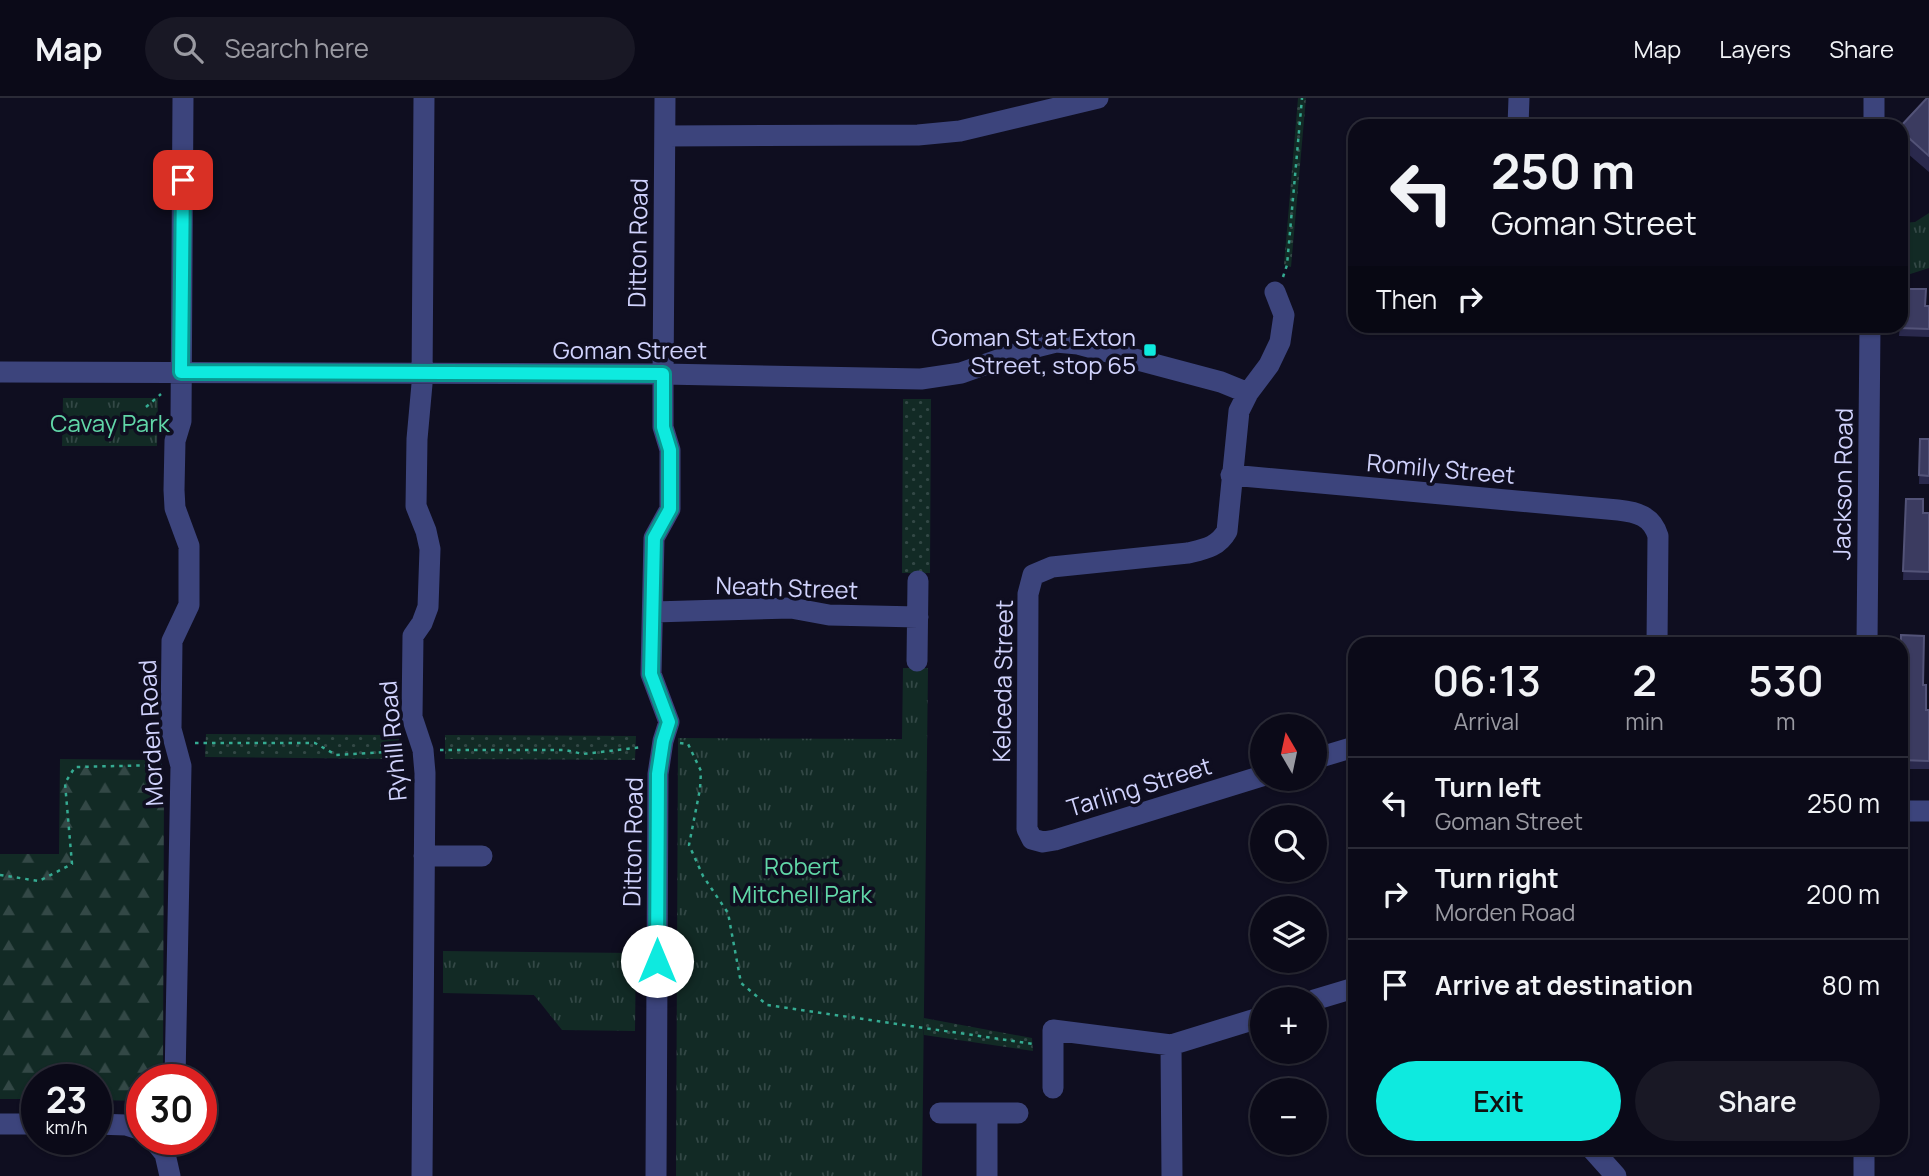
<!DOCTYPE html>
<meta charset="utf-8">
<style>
:root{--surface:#0b0a18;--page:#191825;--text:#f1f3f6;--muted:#9a9aa2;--line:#2b2b37;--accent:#0eeadf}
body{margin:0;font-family:Manrope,sans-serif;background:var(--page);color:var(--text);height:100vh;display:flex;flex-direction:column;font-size:26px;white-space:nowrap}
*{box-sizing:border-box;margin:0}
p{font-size:23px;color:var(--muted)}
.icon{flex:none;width:38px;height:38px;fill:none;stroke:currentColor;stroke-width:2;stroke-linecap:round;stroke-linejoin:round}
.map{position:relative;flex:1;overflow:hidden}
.panel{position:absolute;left:1348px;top:539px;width:560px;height:518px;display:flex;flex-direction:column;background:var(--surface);border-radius:21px;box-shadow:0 2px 5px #0004,0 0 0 2px var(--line)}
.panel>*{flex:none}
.guide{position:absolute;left:1348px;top:21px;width:560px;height:214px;border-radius:21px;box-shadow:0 2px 5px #0004,0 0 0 2px var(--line);background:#0b0a18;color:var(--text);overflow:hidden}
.needle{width:46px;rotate:351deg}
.buttons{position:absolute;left:1250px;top:616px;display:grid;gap:14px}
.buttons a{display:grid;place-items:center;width:77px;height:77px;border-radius:50%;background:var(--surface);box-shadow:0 2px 5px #0004,0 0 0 2px var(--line);font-size:35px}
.speed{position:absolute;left:21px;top:966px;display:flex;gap:14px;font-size:35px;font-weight:700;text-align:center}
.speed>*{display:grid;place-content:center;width:91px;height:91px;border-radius:50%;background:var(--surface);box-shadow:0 2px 5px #0004,0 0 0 2px var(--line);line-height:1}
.speed small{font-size:18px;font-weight:400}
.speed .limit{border:10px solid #d22;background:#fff;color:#111}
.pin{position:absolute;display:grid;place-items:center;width:60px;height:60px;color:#fff;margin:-30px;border-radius:14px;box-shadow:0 4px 10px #0006}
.me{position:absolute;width:77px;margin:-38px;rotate:0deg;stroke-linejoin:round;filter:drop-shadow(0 0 5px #0008)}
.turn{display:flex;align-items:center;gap:24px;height:147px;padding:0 28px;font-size:32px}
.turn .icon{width:91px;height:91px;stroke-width:2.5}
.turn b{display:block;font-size:49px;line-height:60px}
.then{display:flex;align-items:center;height:66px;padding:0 28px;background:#0003;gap:14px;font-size:26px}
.eta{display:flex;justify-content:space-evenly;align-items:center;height:119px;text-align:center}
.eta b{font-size:42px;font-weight:600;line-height:49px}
.cta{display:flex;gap:14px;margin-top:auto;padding:14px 28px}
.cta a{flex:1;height:80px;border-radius:42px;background:var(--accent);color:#111;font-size:28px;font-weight:600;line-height:80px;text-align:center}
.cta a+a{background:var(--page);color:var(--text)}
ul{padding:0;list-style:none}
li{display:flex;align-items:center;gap:21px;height:91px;padding:0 28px;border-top:2px solid var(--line)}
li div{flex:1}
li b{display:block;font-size:26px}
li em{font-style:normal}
header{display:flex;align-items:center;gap:42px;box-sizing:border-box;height:98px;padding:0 35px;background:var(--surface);border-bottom:2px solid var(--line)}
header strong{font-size:33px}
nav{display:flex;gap:38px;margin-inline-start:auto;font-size:24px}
.search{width:490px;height:63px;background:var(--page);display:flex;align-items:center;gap:18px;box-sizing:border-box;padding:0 24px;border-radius:38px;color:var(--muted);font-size:26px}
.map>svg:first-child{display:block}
.grass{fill:url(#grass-dots)}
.forest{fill:url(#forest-firs)}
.park{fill:url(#park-tufts)}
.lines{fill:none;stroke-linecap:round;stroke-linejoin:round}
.path{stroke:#35ab92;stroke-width:2.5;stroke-dasharray:3.5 5;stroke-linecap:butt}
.minor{stroke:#3c447c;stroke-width:21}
.wall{fill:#2a294d}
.building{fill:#3b3b60;stroke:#535378;stroke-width:2}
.route-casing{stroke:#099891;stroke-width:18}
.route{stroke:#0eeadf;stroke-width:12}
.poi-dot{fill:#0eeadf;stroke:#0f0e20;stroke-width:2.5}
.labels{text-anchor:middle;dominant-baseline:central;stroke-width:7;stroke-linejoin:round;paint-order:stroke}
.street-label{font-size:24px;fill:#d0d2fc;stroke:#0f0e20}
.poi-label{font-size:24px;fill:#d0d2fc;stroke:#0f0e20;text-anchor:end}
.park-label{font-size:24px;fill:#61d7a8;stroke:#0f0e20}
</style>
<header>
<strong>Map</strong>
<div class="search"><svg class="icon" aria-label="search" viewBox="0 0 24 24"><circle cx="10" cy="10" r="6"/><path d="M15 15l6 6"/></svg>Search here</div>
<nav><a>Map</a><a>Layers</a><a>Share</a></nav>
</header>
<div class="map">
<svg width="1929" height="1078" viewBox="0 0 1929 1078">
<defs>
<pattern id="grass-dots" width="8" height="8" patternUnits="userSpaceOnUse" patternTransform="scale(1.75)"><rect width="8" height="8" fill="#122a25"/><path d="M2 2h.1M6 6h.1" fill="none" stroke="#334846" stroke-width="1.8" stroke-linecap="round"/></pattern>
<pattern id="forest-firs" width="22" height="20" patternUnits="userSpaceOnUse" patternTransform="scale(1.75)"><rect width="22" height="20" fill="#122a25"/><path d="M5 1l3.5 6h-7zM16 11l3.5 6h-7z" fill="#334846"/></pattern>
<pattern id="park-tufts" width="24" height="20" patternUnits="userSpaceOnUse" patternTransform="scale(1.75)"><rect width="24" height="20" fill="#122a25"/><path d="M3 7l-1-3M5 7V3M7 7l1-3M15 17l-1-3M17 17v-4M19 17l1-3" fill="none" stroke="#334846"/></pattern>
</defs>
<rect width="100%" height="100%" fill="#0f0e20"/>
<!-- grass -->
<path class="grass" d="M1298,0H1306L1291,169L1284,167Z
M903,301H931L930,475H902Z
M206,636L399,637V661L205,659Z
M445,637L636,638L635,662L445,661Z
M924,920L1032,940L1033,953L924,937Z"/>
<!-- forest -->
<path class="forest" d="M60,661L155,662L162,671L164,680L163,982H142V1003L96,1002V982H37V1001H0V756H59Z"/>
<!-- park -->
<path class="park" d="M1929,115V170L1901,179V125L1915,124Z
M63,300H158L157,348H62Z
M903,570H928L922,1078H676L678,640L902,641Z
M443,853L636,855L635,933L562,932L534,897L443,895Z"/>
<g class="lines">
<!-- path -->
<path class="path" d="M1283,179L1287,167L1302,0
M146,309L161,296
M195,645H315L336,657L402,653
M680,645L688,646L701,673L700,691L689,747L703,778L728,815L741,885L767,907L1034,946
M440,652H565L583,656L643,649
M0,777L39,783L72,766L65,685L75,669L162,667"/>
<!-- minor -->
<path class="minor" d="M1874,0V28
M1518,28L1519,0
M665,38L918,37L960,33L1098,0
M0,274L663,276L921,281L961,275L1032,250L1056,244L1078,246L1221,284L1248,295
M1231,377L1618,412C1637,414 1652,418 1658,438L1657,546
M654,514L791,510L829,517L918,519
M1867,546L1870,228
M917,563L918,483
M1314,661L1354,649
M1262,678L1055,742L1043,744L1032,741L1027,731L1028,496L1033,477L1052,469L1188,455C1205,451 1218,449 1227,433L1239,313L1248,295L1269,267L1280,244L1284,217L1275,194
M1900,713H1929
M424,758H482
M1314,902L1354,890
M1171,947L1172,1078
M175,982L181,668L171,631L172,543L189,507V448L175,410L174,392L175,343L181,323L183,0
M1053,990V932L1171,947L1262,919
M139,994H142
M940,1015H1018
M0,1026H37
M96,1026L126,1027L142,1032
M153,1041L165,1056L170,1078
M1591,1050L1616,1078
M422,1078L425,675L423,652L412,619L413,538L422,525L428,509L430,451L426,433L416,408L417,341L422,286L424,0
M656,1078L658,676L663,643L669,624L651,576L654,440L670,411V352L663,329V288L665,0
M987,1078V1015
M1864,1078V1050"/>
</g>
<!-- wall -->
<path class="wall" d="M1929,0V74L1900,49V29Z
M1926,208H1929V239L1899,238L1900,228Z
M1920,341H1929V386H1919Z
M1906,401L1923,415H1929V482H1903Z
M1901,537L1923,587L1926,612H1929V671H1901V641H1905V618H1900Z"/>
<!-- building -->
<path class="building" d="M1927,0H1929V58L1900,32V29Z
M1901,191H1926L1925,208H1929V231L1899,230L1900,228Z
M1920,341H1929V378L1919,377Z
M1906,401H1923V415H1929V474L1903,473Z
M1901,537L1924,538L1923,587H1926V612H1929V663L1901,662V641H1905V610H1900Z"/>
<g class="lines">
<!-- route casing -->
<g class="route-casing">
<path id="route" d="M183,82L181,274L663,276V329L670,352V411L654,440L651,576L669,624L663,643L658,676L657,863"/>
</g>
<!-- route -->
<use href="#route" class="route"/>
</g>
<!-- markers -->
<rect class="poi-dot" x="1143" y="245" width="14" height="14" rx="3.5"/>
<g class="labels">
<!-- street labels -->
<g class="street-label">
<text transform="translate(637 145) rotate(-89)">Ditton Road</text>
<text x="630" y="251">Goman Street</text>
<text transform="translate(1441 370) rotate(5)">Romily Street</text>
<text transform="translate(1842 386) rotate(-89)">Jackson Road</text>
<text transform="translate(787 489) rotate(2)">Neath Street</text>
<text transform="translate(1002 583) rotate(-89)">Kelceda Street</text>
<text transform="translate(150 635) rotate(-93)">Morden Road</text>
<text transform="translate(392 643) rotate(-95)">Ryhill Road</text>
<text transform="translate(1139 688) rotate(-17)">Tarling Street</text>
<text transform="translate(632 744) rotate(-89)">Ditton Road</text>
</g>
<!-- poi labels -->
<g class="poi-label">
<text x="1136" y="238">Goman St at Exton<tspan x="1136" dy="28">Street, stop 65</tspan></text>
</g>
<!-- park labels -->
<g class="park-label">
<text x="110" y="324">Cavay Park</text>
<text x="802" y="767">Robert<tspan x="802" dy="28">Mitchell Park</tspan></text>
</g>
</g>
</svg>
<div class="buttons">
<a><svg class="needle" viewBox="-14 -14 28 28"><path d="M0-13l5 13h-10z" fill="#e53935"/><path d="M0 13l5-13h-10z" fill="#9a9aa2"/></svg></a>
<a><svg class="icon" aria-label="search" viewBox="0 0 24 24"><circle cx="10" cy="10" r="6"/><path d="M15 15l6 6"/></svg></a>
<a><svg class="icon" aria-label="layers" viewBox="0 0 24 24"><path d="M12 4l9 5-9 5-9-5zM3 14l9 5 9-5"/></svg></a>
<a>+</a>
<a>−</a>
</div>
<div class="speed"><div>23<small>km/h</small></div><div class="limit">30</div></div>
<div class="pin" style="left:183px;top:82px;background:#d93025"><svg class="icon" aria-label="arrive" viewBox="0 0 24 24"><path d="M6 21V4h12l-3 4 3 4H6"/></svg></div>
<svg class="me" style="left:657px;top:863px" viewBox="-20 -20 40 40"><circle r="19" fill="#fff"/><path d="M0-13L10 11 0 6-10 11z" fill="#0eeadf"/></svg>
<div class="guide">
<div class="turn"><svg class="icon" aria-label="left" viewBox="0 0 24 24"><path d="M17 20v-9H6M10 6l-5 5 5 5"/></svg><div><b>250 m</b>Goman Street</div></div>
<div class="then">Then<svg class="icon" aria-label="right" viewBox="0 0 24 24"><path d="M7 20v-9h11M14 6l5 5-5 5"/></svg></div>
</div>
<section class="panel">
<div class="eta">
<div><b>06:13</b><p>Arrival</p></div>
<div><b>2</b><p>min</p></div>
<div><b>530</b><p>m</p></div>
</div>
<ul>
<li><svg class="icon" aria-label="left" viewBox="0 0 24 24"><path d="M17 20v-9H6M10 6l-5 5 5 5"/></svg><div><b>Turn left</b><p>Goman Street</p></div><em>250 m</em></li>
<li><svg class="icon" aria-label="right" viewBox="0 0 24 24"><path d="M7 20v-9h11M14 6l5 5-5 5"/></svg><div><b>Turn right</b><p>Morden Road</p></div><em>200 m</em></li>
<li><svg class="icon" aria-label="arrive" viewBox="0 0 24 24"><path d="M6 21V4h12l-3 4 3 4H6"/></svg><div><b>Arrive at destination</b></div><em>80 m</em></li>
</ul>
<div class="cta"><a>Exit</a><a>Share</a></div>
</section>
</div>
